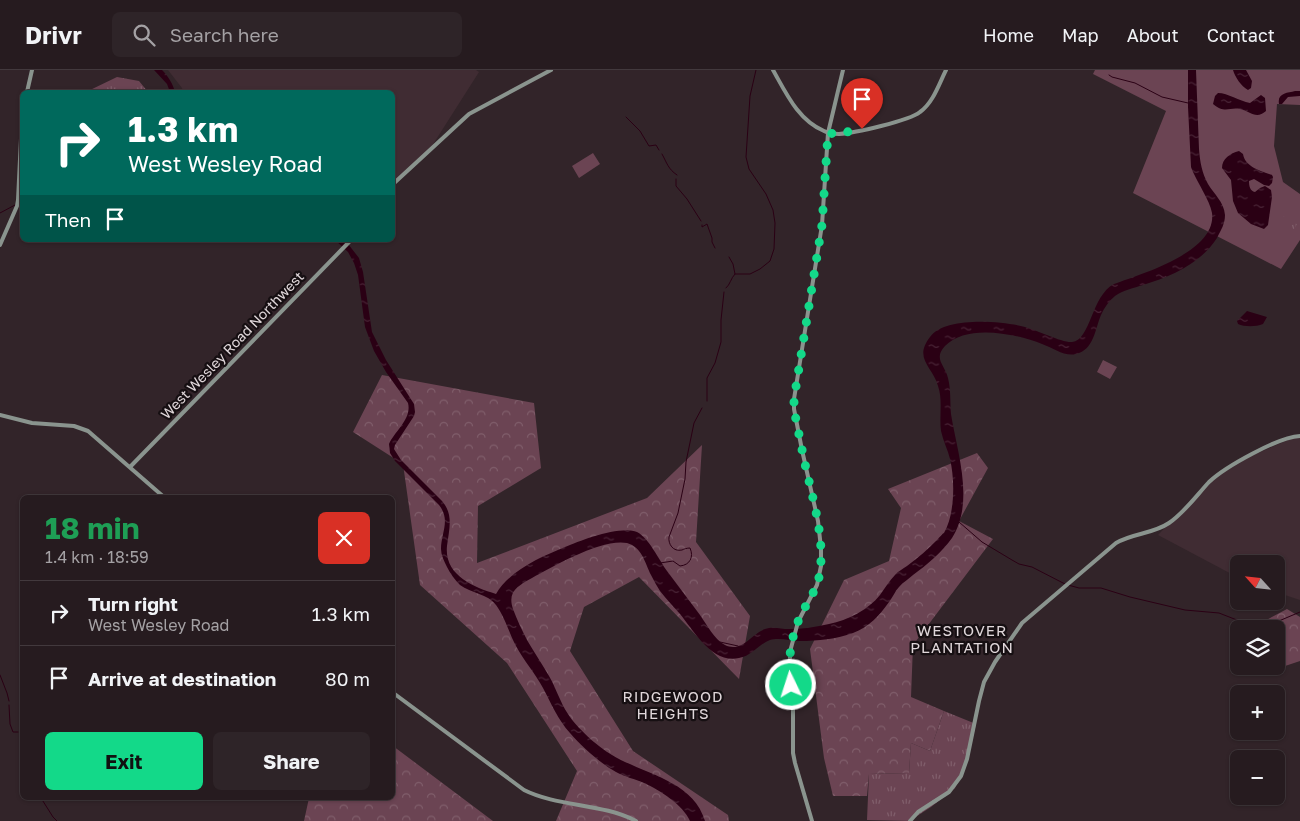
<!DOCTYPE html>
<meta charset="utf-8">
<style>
:root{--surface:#261b1f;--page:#2e2428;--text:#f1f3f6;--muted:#a4a1a4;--line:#42393d;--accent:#13d989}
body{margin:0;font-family:"Golos Text",sans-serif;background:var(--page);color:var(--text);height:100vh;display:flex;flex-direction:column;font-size:19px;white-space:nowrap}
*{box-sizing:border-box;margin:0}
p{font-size:16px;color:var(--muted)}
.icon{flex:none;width:28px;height:28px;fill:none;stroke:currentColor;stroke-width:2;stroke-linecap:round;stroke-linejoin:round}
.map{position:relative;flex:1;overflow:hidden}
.details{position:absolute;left:20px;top:425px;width:375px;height:305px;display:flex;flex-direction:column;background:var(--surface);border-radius:8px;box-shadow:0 1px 4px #0004,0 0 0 1px var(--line)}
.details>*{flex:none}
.top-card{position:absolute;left:20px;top:20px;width:375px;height:152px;border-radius:8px;box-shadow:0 1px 4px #0004,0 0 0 1px var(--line);background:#00695c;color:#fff;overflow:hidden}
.needle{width:32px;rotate:297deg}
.fabs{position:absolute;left:1230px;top:485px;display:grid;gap:10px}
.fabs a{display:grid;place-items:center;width:55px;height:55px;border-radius:8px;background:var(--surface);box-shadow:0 1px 4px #0004,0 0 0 1px var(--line);font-size:25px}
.pin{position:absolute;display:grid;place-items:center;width:42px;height:42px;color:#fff;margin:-51px -21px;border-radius:50% 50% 50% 0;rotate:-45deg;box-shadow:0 0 5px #0007}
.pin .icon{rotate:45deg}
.me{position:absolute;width:55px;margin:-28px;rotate:356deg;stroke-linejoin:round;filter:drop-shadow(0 0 4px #0008)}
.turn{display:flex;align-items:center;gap:18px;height:105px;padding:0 25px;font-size:22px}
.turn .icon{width:65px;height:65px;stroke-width:2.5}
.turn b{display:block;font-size:35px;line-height:42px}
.then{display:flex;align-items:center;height:48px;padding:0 25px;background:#0003;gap:10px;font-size:19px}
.round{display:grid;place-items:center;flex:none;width:52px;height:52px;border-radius:8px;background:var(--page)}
.headline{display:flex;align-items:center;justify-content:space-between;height:85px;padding:0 25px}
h1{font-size:30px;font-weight:700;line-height:38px;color:#1e9e55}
.button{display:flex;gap:10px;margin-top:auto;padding:10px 25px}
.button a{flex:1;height:58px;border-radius:8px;background:var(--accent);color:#111;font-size:20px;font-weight:700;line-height:58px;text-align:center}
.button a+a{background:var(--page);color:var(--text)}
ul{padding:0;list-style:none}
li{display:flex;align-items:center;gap:15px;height:65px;padding:0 25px;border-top:1px solid var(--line)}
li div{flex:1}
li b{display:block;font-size:19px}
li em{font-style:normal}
header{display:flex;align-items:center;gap:30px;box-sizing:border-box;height:70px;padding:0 25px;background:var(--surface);border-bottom:1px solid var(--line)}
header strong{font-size:24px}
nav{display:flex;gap:28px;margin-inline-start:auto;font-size:18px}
.search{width:350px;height:45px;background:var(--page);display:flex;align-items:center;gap:12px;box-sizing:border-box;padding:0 18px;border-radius:8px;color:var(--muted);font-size:19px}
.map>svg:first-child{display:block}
.built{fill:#402c33}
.green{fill:#6b4453}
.forest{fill:url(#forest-crowns)}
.park{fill:url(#park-tufts)}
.water{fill:url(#water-ripples)}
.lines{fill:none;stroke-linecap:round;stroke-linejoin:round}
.stream{stroke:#2a0014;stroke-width:1}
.secondary{stroke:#8a948e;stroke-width:4}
.route{stroke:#13d989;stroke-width:9;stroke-dasharray:0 16.2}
.labels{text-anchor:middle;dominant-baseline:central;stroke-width:4.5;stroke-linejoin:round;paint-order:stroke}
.street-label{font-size:14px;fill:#e0d7da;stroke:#160f12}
.neighbourhood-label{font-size:15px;letter-spacing:1px;fill:#e0d7da;stroke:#160f12}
</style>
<header>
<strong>Drivr</strong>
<div class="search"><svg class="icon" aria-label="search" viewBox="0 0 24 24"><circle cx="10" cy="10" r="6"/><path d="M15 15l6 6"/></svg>Search here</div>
<nav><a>Home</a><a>Map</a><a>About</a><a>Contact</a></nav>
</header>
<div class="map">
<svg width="1300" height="751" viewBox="0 0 1300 751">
<defs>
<pattern id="forest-crowns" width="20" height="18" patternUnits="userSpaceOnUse" patternTransform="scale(1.25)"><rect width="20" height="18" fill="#6b4453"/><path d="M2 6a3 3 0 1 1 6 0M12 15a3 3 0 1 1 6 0" fill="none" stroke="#805e6b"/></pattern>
<pattern id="park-tufts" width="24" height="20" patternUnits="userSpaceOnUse" patternTransform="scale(1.25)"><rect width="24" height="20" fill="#6b4453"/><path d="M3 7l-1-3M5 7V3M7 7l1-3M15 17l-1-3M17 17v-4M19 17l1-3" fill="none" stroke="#805e6b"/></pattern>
<pattern id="water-ripples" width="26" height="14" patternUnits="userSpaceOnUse" patternTransform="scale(1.25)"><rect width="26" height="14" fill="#2a0014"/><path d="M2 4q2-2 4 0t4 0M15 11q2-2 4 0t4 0" fill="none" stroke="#492436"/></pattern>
</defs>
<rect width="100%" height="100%" fill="#322429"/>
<!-- built -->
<path class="built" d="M168,0H476L479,2L430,79L393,115L392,22H183L182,18Z
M1295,367H1300V530L1276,522V494H1239V508L1158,465L1211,410L1251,386Z"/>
<!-- green -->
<path class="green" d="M1095,0H1300V35L1277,34L1274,76L1283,112L1300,124V170L1281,199L1133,123L1166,41L1093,4Z
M593,83L600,94L579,108L572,96Z
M1103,290L1117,297L1110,309L1097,302Z"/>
<!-- forest -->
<path class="forest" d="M382,305L534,333L541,398L478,436L477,493L647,428L702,375L696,472L750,546L739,609L639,507L584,537L570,581L633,681L728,745L729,751H556L577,701L507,593L420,515L403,394L353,362Z
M977,383L988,398L959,451L993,469L913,575L911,627L944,641L930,681L911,673L909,703L869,704L867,726H833L824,688L810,579L844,510L889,491L901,438L888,419Z
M1287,539L1300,547V591L1267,602L1266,596H1276V559H1260L1259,554Z
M393,676L493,751H304L309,728H392Z"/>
<!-- park -->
<path class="park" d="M117,7L139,11L148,22H86Z
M1283,146L1297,154L1290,167L1275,159Z
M944,641L976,654L966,696L955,718L931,737L914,748L912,751L867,750L869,704L909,703L911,673L930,681Z"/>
<!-- water -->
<path class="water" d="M154,0H162C168,6 173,14 175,22H170L167,14Z
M1188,0H1196L1199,79C1200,92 1202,103 1208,114C1214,124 1224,132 1225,145C1225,154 1221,160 1217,168C1200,194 1172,206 1143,215C1134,218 1123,220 1115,226C1109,231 1104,238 1101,245C1095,259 1094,280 1076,284C1065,287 1053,278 1042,274C1017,264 967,253 945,276C933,289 945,295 948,308C951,320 950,332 951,344C957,382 975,432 952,468C942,482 927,495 913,505C909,509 903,512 899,517C895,521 893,527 889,532C880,545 869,557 853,563C837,569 818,571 800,571C791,571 779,567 770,570C759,574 752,586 739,588C712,594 694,561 680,544C673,536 666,529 660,521C657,516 654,511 651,505C645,493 642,477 627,473C603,468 553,496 532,508C518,516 507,521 513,539C517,550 522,560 527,570C534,582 542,594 549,606C556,618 560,632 568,644C576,657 598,677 612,685C643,704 693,710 705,751H690C683,735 660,720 644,713C635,709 625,707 616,702C600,693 582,677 570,663C558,650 551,633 543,618C535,603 524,591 516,576C509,563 505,547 496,535C488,524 471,523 460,515C455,510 450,503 447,497C444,491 441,485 441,479C441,463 451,450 439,435L395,391L390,383L389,374C395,361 412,349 408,333L386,302L374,281L365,257L358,205L354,193L348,182L335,170H345L359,188L363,202L372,262L386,290L414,334L415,342L414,346L395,375L394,379L401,390L442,431C454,445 449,459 447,476C444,505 473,517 496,524C510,500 541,487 565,477C581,470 621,455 637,462C649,468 659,490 667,501C678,516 689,530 700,545C707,555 714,569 725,575C742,583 751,564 765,559C773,556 781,559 789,559C802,559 816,557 829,554C848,550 868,540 880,525C885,518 889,511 895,505C898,501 903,499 907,496C918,488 928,479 937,470C937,470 943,463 944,463C955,444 955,410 950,389C948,380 943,371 941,361C939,346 943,330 938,316C933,297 913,289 930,267C945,246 1003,251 1025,257C1036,260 1063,273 1072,272C1091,270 1091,226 1114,214C1141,204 1217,182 1212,143C1210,130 1196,111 1191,97L1188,37Z
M1233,0H1246L1252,11L1251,18L1248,20C1241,16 1235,7 1233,0Z
M1295,21H1300V26L1288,27L1282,34H1279C1277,23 1287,23 1295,21Z
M1218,23C1228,23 1239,31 1250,33L1261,25L1265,28L1266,41C1256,50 1250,41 1240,39C1229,37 1225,44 1213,34L1215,26Z
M1239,81L1243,84C1245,97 1261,101 1272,105L1273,107L1272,113L1269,116L1264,115L1254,109L1249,111C1249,116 1250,121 1255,122L1260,118L1265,116L1271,120L1272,127L1268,155L1264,159L1251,154L1238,143L1233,131L1231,110L1222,98C1222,89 1230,83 1239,81Z
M1247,241L1267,247L1263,254C1256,257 1244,257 1238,254L1237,251Z"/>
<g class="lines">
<!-- stream -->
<path class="stream" d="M1109,5L1112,7L1135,13L1162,27L1188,33
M626,47L640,61L649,76L656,75L659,80
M662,84C667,93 668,99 677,105
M676,109V116L687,129L701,151
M0,143L15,135
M702,155V157L707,154L712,168V172L715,178
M735,204H750L760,199L770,191L774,179L775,153L773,140L766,124L749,99L746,87L750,26L756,0
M726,218C730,215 731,208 735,204L733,194L729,187
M707,331V308L715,293L721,272V250L724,222
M959,452L982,472L1012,490L1019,494L1032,497L1065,514
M660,493L673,491L680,496C690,495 694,487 690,478C687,478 684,479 682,480C673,482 668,474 669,467L678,443L685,409L686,392L694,353L702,338
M1068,515L1079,518H1101L1130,527L1185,540L1219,543L1260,559L1300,542
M720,572L738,576
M0,605L7,623L9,631
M9,635L10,654L13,662H18
M41,728L53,747L57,751"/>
<!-- secondary -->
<path class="secondary" d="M773,0C786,23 798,50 824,61C828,63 834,64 839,64C854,63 909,51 920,42C933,33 939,14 946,0
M27,22L32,0
M392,115L469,44L551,0
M0,175L17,136L18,130L22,48
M0,345L32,353L74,356L88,361L165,428
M130,397L351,170
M392,622L524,720C558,737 602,733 636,751
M812,751L795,693L793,683V633L789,597L791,578L798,552L817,515L821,496V478L818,451L802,380L794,339V329L822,155L828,63L843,0
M910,751L918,742L949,722L961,706L967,689L979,631L984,612L995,592L1022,553L1116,473C1133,463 1153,464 1169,453C1184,443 1197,425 1209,412C1225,397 1278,367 1300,366"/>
</g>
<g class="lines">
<!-- route -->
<path class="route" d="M791,615C787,591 791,563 803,541C810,528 818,517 820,502C824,472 816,441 809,411C803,387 799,363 794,340V329L822,155L828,63L837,64L862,59"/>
</g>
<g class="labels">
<!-- street labels -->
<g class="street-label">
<text transform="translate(232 275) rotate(-46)">West Wesley Road Northwest</text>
</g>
<!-- neighbourhood labels -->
<g class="neighbourhood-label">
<text x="962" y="560">WESTOVER<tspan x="962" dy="17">PLANTATION</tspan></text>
<text x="673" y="626">RIDGEWOOD<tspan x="673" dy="17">HEIGHTS</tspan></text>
</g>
</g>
</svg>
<div class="fabs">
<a><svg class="needle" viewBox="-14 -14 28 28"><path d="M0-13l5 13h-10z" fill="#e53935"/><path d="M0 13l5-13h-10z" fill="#a4a1a4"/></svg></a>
<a><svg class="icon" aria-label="layers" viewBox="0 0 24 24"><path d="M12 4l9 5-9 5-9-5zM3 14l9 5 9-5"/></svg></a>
<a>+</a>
<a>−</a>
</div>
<div class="pin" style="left:862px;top:59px;background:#d93025"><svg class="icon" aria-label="arrive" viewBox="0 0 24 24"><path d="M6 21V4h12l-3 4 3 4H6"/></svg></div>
<svg class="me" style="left:791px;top:615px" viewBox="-20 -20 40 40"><circle r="17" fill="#13d989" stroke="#fff" stroke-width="3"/><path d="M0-11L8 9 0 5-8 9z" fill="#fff"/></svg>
<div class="top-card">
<div class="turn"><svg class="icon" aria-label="right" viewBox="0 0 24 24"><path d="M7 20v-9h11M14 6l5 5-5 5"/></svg><div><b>1.3 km</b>West Wesley Road</div></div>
<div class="then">Then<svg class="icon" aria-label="arrive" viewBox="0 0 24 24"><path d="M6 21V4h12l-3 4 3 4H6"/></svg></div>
</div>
<section class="details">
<div class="headline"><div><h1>18 min</h1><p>1.4 km · 18:59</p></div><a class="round" style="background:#d93025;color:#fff"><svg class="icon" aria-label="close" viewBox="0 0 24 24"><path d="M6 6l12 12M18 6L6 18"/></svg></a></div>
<ul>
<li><svg class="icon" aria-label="right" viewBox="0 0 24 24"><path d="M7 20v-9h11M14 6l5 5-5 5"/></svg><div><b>Turn right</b><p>West Wesley Road</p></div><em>1.3 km</em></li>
<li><svg class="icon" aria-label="arrive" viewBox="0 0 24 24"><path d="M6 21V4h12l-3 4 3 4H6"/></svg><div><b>Arrive at destination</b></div><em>80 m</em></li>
</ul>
<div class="button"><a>Exit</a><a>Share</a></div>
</section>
</div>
